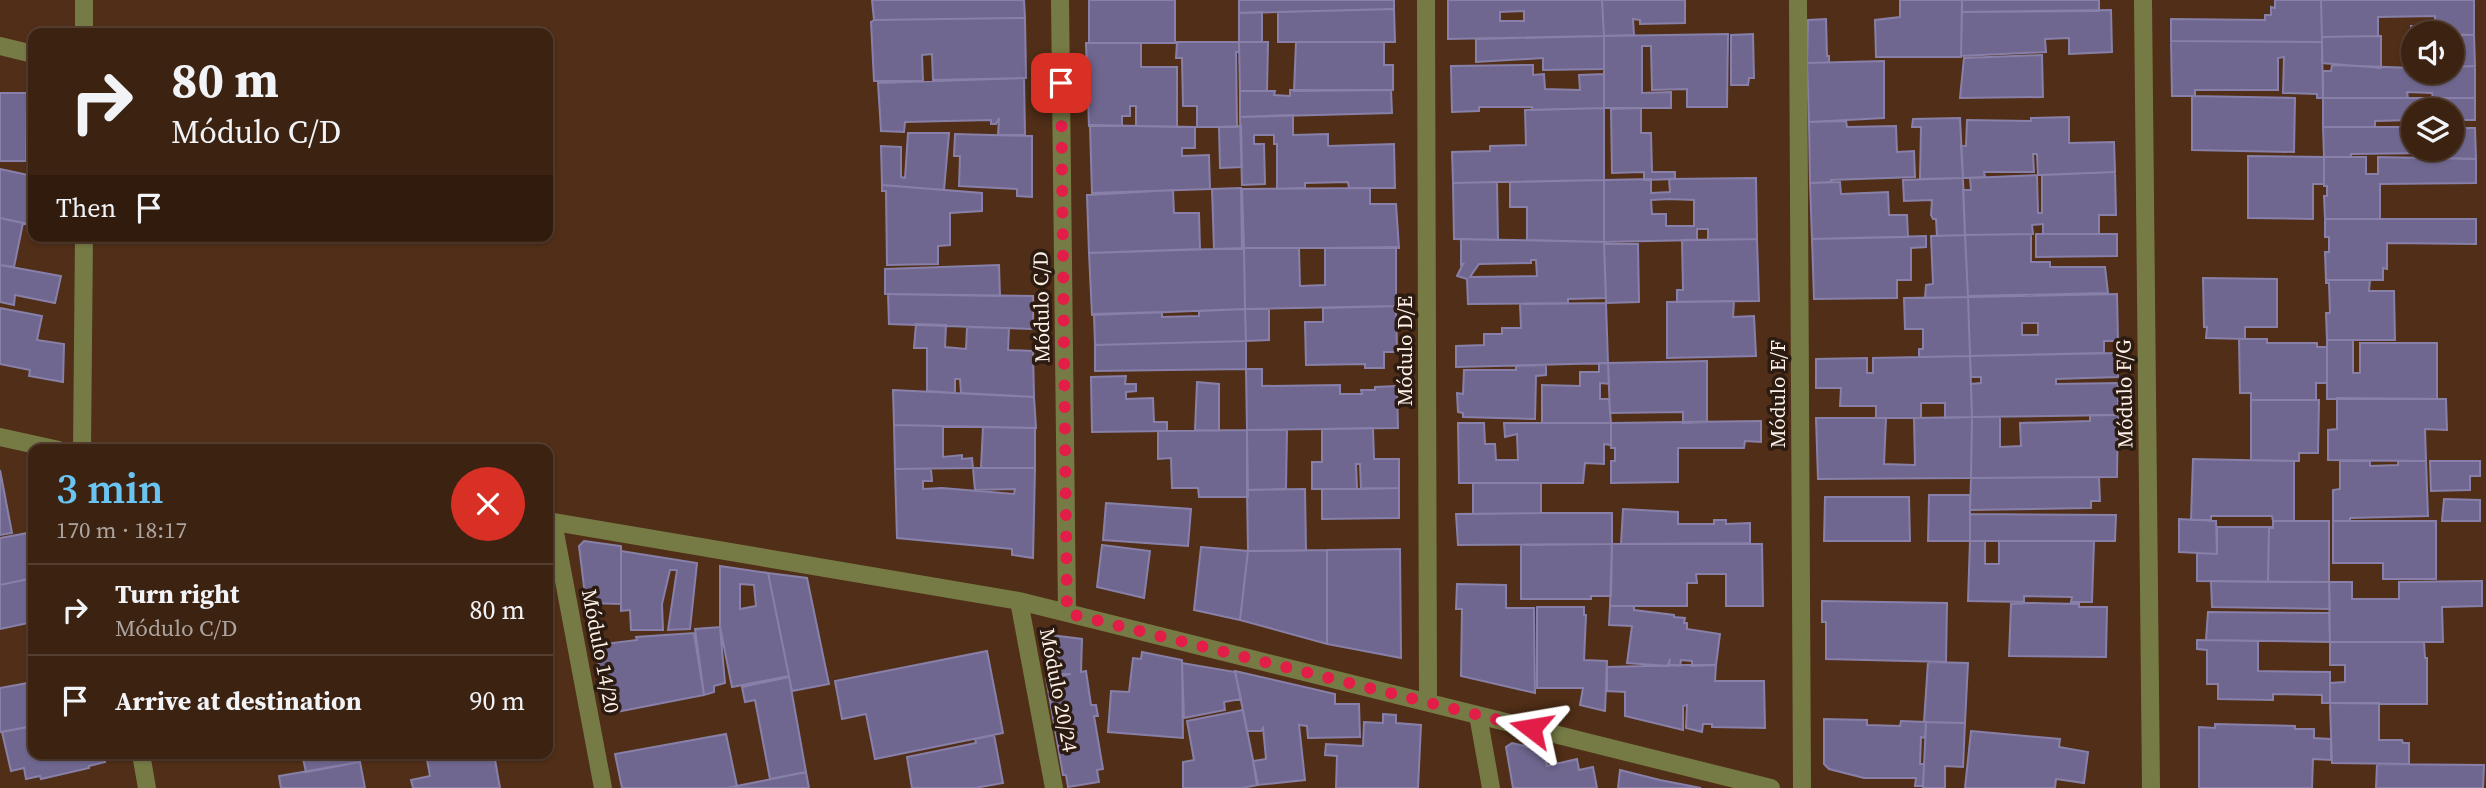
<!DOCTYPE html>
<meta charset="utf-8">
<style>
:root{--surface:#3c2211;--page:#432a1a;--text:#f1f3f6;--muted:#aca49f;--line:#553f31;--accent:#6ac3f1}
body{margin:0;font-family:"Source Serif 4",serif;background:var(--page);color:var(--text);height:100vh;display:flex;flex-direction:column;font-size:26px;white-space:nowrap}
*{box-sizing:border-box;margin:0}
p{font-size:23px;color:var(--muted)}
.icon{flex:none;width:38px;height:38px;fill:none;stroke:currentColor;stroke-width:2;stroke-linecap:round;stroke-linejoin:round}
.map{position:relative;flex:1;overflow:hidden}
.sheet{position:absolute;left:28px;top:444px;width:525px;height:315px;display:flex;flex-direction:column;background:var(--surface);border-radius:14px;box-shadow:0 2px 5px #0004,0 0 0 2px var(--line)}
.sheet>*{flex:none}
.guide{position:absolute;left:28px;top:28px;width:525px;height:214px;border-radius:14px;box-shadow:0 2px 5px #0004,0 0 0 2px var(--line);background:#3c2211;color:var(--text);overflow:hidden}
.fabs{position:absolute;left:2401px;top:21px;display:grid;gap:14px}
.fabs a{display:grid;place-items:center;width:63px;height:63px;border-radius:50%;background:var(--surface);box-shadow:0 2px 5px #0004,0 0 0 2px var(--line);font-size:35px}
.pin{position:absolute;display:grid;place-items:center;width:60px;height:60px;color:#fff;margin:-30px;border-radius:14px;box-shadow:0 4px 10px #0006}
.me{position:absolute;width:77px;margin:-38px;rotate:284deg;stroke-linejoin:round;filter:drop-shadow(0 0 5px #0008)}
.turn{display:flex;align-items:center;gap:24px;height:147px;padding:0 28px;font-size:32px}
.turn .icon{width:91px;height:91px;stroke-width:2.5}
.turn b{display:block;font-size:49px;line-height:60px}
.then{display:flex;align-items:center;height:66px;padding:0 28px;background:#0003;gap:14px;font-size:26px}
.round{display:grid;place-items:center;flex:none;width:74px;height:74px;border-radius:37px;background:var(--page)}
.headline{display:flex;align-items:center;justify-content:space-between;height:119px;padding:0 28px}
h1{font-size:42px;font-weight:600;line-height:52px;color:var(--accent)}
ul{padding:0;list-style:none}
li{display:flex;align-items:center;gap:21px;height:91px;padding:0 28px;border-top:2px solid var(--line)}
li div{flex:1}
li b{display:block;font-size:26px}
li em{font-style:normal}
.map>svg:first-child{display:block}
.building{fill:#6f678f;stroke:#8880a9;stroke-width:2;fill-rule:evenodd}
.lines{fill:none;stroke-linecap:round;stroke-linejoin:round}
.minor{stroke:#767b45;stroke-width:18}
.route{stroke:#e11d48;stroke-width:12;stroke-dasharray:0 21.6}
.labels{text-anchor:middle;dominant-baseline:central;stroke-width:7;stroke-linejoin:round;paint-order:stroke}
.street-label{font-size:21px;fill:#fef1e9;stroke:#2b1b11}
</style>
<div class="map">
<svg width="2486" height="788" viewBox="0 0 2486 788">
<rect width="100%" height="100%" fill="#502e17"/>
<!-- building -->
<path class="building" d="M872,0H1024L1025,18L874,20Z
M1089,0H1175V43H1089Z
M1239,0H1394V9L1239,13Z
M1448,0H1602L1604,36L1448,39ZM1524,11V21H1500V12Z
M1602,0H1685V23L1640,24V20L1633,19L1634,35L1604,36Z
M1900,0H1962L1961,57H1876L1875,20L1900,17Z
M1962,0H2099V11L1962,12Z
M2275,0H2321L2322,42L2171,41V19L2265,20V15H2271V7L2275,8Z
M2321,0H2474V35L2413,33L2411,36V26H2435V16L2378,17V36L2322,37Z
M1392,9H1394L1395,42H1278V12Z
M2111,10L2112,52L2069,54V38L2045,39L2046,52L1961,56L1962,12Z
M1262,12V42H1239V13Z
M1025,18L1026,78L933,80L932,54L922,55L923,81H874L871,22L874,20Z
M1826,19L1827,56H1829V63H1807L1808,20Z
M1728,34L1727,107H1687V89L1652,90L1651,46H1642V93L1671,92V108H1604V36Z
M1753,34L1754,78H1749L1748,85H1731V35Z
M2452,35H2474L2475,66L2452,67Z
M1604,36V69L1543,70V58L1476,62V39Z
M2381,36V68L2322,63V37Z
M2407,36H2413V68H2406Z
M2171,41L2322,42L2323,98H2317V94L2283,93L2284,57L2278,58V90H2195V96H2172Z
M1177,42H1239V52H1236L1237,127H1197V106H1183L1182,58H1176Z
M1239,42H1268L1267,91H1240Z
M1296,42H1384V65H1393V90L1294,91Z
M1086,43H1141V67H1177V127L1136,126V106H1130V116H1122V126H1089Z
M2042,55L2043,97L1960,98L1964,58Z
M1884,61V118L1809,122L1807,63Z
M1533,65V75L1544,74L1545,89L1580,90L1579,75L1604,74V108L1532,110V107H1479V111L1452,112L1451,66Z
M2332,65L2413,68V72H2452V67L2475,66V98H2433L2432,93L2407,92L2408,98H2323V71H2331Z
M1024,78L1025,135H998L999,118L996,124H991V120L905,122L904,132L881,131L878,83Z
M31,84L33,85V176L30,175Z
M1290,90H1391L1392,113L1240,117V91H1275L1274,95L1290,96Z
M0,93H27L26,161H0Z
M2192,96L2295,98L2294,152L2192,150Z
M2323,98H2475V120H2452V110H2413V120L2375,121V127H2323Z
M1604,108V180L1453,183L1452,152L1490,151V146L1526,145L1525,110Z
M1641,108V133H1651L1652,172H1675V179L1644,180V172L1612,173L1611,109Z
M1293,115V135L1328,134V146L1394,144L1395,188H1349L1348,182L1305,183V188L1277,189V144H1274V135H1254V144H1264L1265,184L1242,185L1240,117Z
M2069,117V143L2114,142L2115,172L2038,175L2037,154H2033L2034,172H1984L1985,177L1963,178L1961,145L1966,146L1967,120L2031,121V118Z
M1960,118L1963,178L1920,179L1921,127H1912L1913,119Z
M1846,121L1847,127L1896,126L1897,152L1914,151L1915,177L1831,180L1832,182L1810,183L1809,122Z
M1090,125L1195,127V148H1182V156L1209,155L1210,189L1092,193Z
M1241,126L1242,167L1220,168L1219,127Z
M2323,127H2413V149H2431V153L2351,154V157H2324Z
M2452,128H2475L2476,159L2448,158L2449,149H2452Z
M908,133H949L944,190L882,185L881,146L901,147V177L905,178Z
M955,134L1032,136V197L1017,196V189L959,186L960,156H954Z
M2248,156L2324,157V184H2313V219L2248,218Z
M2324,157H2366V174H2378V157L2476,159V183L2380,184V219H2325L2324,196H2327V186H2324Z
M0,169L33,176V225L0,218Z
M2115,172L2116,215H2099V234H2043V224L2032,225L2033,234L1965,235L1963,190H1971L1970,178L2037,175L2038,213H2042V175Z
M1756,178L1757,239L1708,240V229H1697V240L1604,242V180L1651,179V193L1670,192L1669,179ZM1669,199L1694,200V226H1666V214H1652L1651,200Z
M1963,178L1965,235L1937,236L1936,219H1933L1931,215L1932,200L1904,201L1903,180Z
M1604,180V242L1527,240V207H1510V182Z
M1497,182L1498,240L1454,239L1453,183Z
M1840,182L1841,194L1888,192L1889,215H1907L1908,237L1812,239L1810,183Z
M882,185L982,193V211L950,213V245L938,246V264L887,265L886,191H882Z
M1241,188L1242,249H1214L1212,189Z
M1370,188V204H1396L1399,248H1244L1242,189Z
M1173,190L1174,213H1199L1200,249L1089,253L1087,195Z
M0,218L23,223L14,267L0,265Z
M2325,219H2476V244L2387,243V269L2383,268V280H2326L2325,252H2329V237H2325Z
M2031,234V262H2050V267H2105L2108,293L1968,296L1965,235Z
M2036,234H2117V256L2036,257Z
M1965,235L1968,297L1925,298L1926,285L1933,284L1931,236Z
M1926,236V247L1911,248V280H1897V298L1814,299L1812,239Z
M1461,239L1604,242L1606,298L1568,299V303L1468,304L1467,279L1457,276L1463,264L1461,265ZM1531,260H1536L1537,276L1470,277L1479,264L1531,263Z
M1757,239L1759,301L1677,302V290H1683L1682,240Z
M1604,244H1638L1639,302L1606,303Z
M1396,247V306L1245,309L1244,248H1299L1300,286L1325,285V248Z
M1244,248L1245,309L1092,315L1089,253Z
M0,265L61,276L55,303L15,295L14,305L0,302Z
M999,265L1000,296L885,294V269Z
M2203,278L2277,279V327H2245V339L2206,338L2207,327H2204Z
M2326,280H2370L2369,291H2394L2395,340H2327L2326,313H2330L2329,283H2326Z
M888,294L1033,296V329L889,324Z
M2117,294L2118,341H2104V353L1970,356L1968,297ZM2022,323H2038V335H2022Z
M1968,297L1970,356L1919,357V349H1923V329H1905L1904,298Z
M1734,301L1733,317L1754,316L1756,356L1667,358V302Z
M1606,303L1608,363L1456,367V346L1484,345V334H1502V328H1521L1520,304Z
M1396,306L1397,352H1384V368H1365V364L1306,365L1305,322H1323V308Z
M0,308L42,316L37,340L64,344L63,382L29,376L30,370L0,364Z
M1245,309L1246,341L1095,345L1094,314L1162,312V317L1199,316V311Z
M1245,309H1269V340L1246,341Z
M916,324L946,325L945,347L966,349L967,327L1009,328L1008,350L1033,351L1034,397L961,393L960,379H955V393L927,391V348H914Z
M2239,339H2267V343H2317V347H2327V383H2316V400H2251V393H2240Z
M2327,340H2353V373H2360V343H2437V399H2327Z
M1246,341V369L1095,371V345Z
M2118,353V377L2056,379V384L2118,383V415L1972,417L1971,384L1981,383V377H1971L1970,356Z
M1970,356L1972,417L1945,418V403H1921V418H1876V406H1840L1841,388H1816V359L1867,358V373H1873V358Z
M1707,361V422L1683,423V412L1610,413L1608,363Z
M1599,363H1608L1609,384L1600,383V399H1609L1611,423H1542V385L1580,386V372H1599Z
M1546,365V375L1536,376L1535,419L1463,417V413L1458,412L1457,393L1463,394L1464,370H1516V366Z
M1246,369H1262V386L1340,385V394H1362L1361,390H1375V387L1397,386L1398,428L1247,430Z
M1126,376L1125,384H1136V391L1126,392V399L1153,398L1154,422H1167V431L1092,432L1091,377Z
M1197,382L1219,384V431L1195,430Z
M893,390L1034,397L1036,428L894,425Z
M2337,398L2446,399L2447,430L2425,429L2426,461L2328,460V430L2337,429Z
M2251,400H2319L2318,453H2299V461L2251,460Z
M2090,415H2118L2117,477L1971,478L1972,417H2000V447L2021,446L2020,423L2090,421Z
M1972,417L1971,478L1818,479L1816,418H1886L1884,464L1915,465L1914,418Z
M1761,421V442L1745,441L1744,448H1678V482L1611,483V461H1615V448H1611V423Z
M1458,423H1484L1485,444H1495L1496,460H1518L1517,434L1505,437L1504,423H1611V445L1604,444V464L1585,463L1583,483H1459Z
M894,425L943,426V457L962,455V459L972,458L973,468L895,469Z
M983,427L1035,428V468H981Z
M1373,428L1374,459H1399V488L1361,489L1360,464H1356L1357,489H1312V462H1322V429Z
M1247,430L1248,497H1199L1198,488H1172L1171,458L1158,459V431Z
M1247,430H1287L1286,489L1247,490Z
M2193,459L2294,461V521H2273L2272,516H2211V520H2191Z
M2340,461H2370V466L2398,465V461H2426L2428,516L2350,518V521H2333V490L2340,489Z
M2430,461H2480V476H2470V490L2431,491Z
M973,468H1035L1033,558L1012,555V549L897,538L895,469H931L932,481H923V489L942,488L1014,494L1015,489L975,490Z
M0,470L12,533L0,535Z
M2099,477L2100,501H2091V508L1970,510L1971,478Z
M1473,483H1541V513L1473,514Z
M1399,488V518L1322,519V489Z
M1305,489L1306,551H1248L1247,490Z
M1929,495H1970V541H1928Z
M1825,497H1909L1910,541H1824Z
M2444,499L2480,500V521H2442Z
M1106,503L1191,509L1188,546L1103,540Z
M1623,509L1678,512V524H1714V520H1726V524L1750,523V543L1621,544Z
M1541,513H1612V544L1458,545L1456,514Z
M1970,514L2116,515L2115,541H1970Z
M2179,519L2216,521L2217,554L2179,552Z
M2273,521H2329V582H2268L2269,528H2273Z
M2333,521H2436V579H2383V563H2333Z
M2217,527H2272L2269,528L2268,582L2197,581V553L2217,554Z
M33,532V578L0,585V538Z
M584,541L621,546V604L586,603L579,546Z
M1970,541H1985V564H1999V541H2094L2092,602H2071L2072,597L2024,596V602L1968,601Z
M1612,544L1611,596H1591V599H1521V545Z
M1612,544H1762L1763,606H1726V574H1696L1697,583H1687V606H1610Z
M1102,545L1150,551L1144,598L1097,587Z
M1201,547L1248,551L1240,620L1194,610Z
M1400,549L1401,658L1327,644V550Z
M1327,550V644L1240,620L1248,551Z
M621,551L697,563L690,629L668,630L677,570H670L662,604L663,630H631L630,610L621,611Z
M720,566L768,573L789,676L732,687L720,627ZM740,584L754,585L756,606L740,609Z
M768,573L807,578L829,684L792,691Z
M33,578V622L0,629V585Z
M2211,581L2329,582L2330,609L2212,607Z
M2482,581V606L2442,607L2443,642H2330L2329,582H2352V599H2399V582Z
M1457,584L1506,585V608H1534L1535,693L1461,676L1462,609H1456Z
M1822,601L1947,603L1946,662L1826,659V622H1822Z
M2028,603L2079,604V607H2107L2106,657L2009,656L2011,604Z
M1610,606H1634V610L1674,615V617L1685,618L1684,623H1687V629L1720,634L1716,665L1692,666V661L1681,660L1680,666L1669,665L1670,659L1668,666L1627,663L1632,626L1609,625Z
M1537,607H1584V615H1586L1584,660L1607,661L1605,711L1580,705L1583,688H1537Z
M2208,612L2329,613L2330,642L2206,640Z
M720,627L725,683L714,686V692L704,695L695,629Z
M694,633L704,695L606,714L596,645L637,640L636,637Z
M1051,635L1082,639L1081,672L1086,671L1091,705H1096L1098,716H1094L1103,769L1097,770L1099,782L1068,787L1066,775H1063L1046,678L1071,674H1049Z
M2197,640L2258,641V671L2330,672V703H2322V695L2273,694V700L2218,699V684H2207V650L2197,649Z
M2330,642H2424L2425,658H2427V704L2330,703V683L2345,682V665H2330Z
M987,651L1003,733L875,759L866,714L842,719L835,681Z
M1142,652L1182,660L1183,738L1108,732L1111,691L1129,692L1133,658L1141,659Z
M1928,662L1968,663L1965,723L1924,722Z
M1182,663L1235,672L1241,699L1224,702L1225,710L1184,718Z
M1685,665H1716L1715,681H1764L1765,728L1712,727V724H1703L1702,732L1686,728L1687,705L1683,706V730L1625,716V692L1607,691V667Z
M1235,671L1335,694V704H1359L1360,737L1308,738L1307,726L1299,725L1305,780L1257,785L1253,761L1266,759L1263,728L1261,731H1247Z
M789,677L806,772L770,779L755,700L745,702L742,687Z
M33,682V726L0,732V688Z
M2330,703H2379V740H2402L2403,743H2409V764L2332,763Z
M1243,710L1258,785L1242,788H1183V762L1194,760L1187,721Z
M1383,714L1396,715V723L1421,725L1418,788H1336L1337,756L1325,755L1326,744L1363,746L1364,722L1383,723Z
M1824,719L1867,720V725L1900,726L1901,721L1926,722L1925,738L1921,737L1920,764H1924L1923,786H1915L1916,778H1864L1829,769L1824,764Z
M1926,722L1965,723L1963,767L1945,766V788H1923Z
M2215,724L2295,726V729H2314V738L2331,739V760L2313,759L2312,788H2199V727L2215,728Z
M33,726V754H103L105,762L89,766V768L41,779L40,776L26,779L24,768L11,771L2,732Z
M1971,731L2060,739L2059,747L2088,752L2084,783L2056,779L2055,788H1965Z
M726,734L737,786L727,788H622L615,754Z
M994,735L1003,783L975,788H912L907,757L976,743L975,739Z
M1512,743L1545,751L1547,766L1577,759L1579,770L1593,767L1597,788H1513L1506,747Z
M302,754H359L360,762L306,772Z
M426,754H494L500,788H413L411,780L430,776Z
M360,762L365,788H281L279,776Z
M2377,764L2484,765L2483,788H2376Z
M1620,770L1660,780L1701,788H1618Z
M806,772L809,788H735L737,786Z"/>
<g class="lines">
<!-- minor -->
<path class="minor" d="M84,0V33
M1060,0L1067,613
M1426,0L1428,702
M1798,0L1802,788
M2143,0L2151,788
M0,46L33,54
M0,437L59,450
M82,450L84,236
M548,521L1019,601L1771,788
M553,522L603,788
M1019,601L1054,788
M1478,715L1491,788
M141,754L147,788"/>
</g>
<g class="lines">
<!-- route -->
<path class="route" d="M1061,83L1067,613L1531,728"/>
</g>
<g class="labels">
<!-- street labels -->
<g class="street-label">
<text transform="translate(1041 307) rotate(-91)">Módulo C/D</text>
<text transform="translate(1404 351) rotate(-90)">Módulo D/E</text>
<text transform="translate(1777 394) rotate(-90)">Módulo E/F</text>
<text transform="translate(2124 394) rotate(-91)">Módulo F/G</text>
<text transform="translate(601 651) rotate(79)">Módulo 14/20</text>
<text transform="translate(1059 690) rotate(79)">Módulo 20/24</text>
</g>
</g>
</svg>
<div class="fabs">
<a><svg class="icon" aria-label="sound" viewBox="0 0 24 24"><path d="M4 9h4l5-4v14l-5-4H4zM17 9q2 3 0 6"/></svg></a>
<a><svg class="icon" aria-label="layers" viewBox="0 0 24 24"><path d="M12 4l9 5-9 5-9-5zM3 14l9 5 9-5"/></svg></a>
</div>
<div class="pin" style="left:1061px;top:83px;background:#d93025"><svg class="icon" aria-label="arrive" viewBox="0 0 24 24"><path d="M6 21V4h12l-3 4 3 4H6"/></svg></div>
<svg class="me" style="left:1531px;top:728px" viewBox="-20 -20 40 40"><path d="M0-17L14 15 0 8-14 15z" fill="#e11d48" stroke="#fff" stroke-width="4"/></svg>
<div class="guide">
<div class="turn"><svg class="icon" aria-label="right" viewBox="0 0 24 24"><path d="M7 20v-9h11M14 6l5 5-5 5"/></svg><div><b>80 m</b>Módulo C/D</div></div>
<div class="then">Then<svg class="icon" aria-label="arrive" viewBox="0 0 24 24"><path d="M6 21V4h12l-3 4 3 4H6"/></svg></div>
</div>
<section class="sheet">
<div class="headline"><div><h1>3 min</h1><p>170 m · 18:17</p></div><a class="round" style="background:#d93025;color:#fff"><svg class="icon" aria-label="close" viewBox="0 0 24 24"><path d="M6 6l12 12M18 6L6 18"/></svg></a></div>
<ul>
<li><svg class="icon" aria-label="right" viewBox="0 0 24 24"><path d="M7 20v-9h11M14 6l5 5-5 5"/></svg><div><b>Turn right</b><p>Módulo C/D</p></div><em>80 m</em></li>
<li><svg class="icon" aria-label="arrive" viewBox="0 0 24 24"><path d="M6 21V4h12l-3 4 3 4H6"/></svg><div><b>Arrive at destination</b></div><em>90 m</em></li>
</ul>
</section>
</div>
